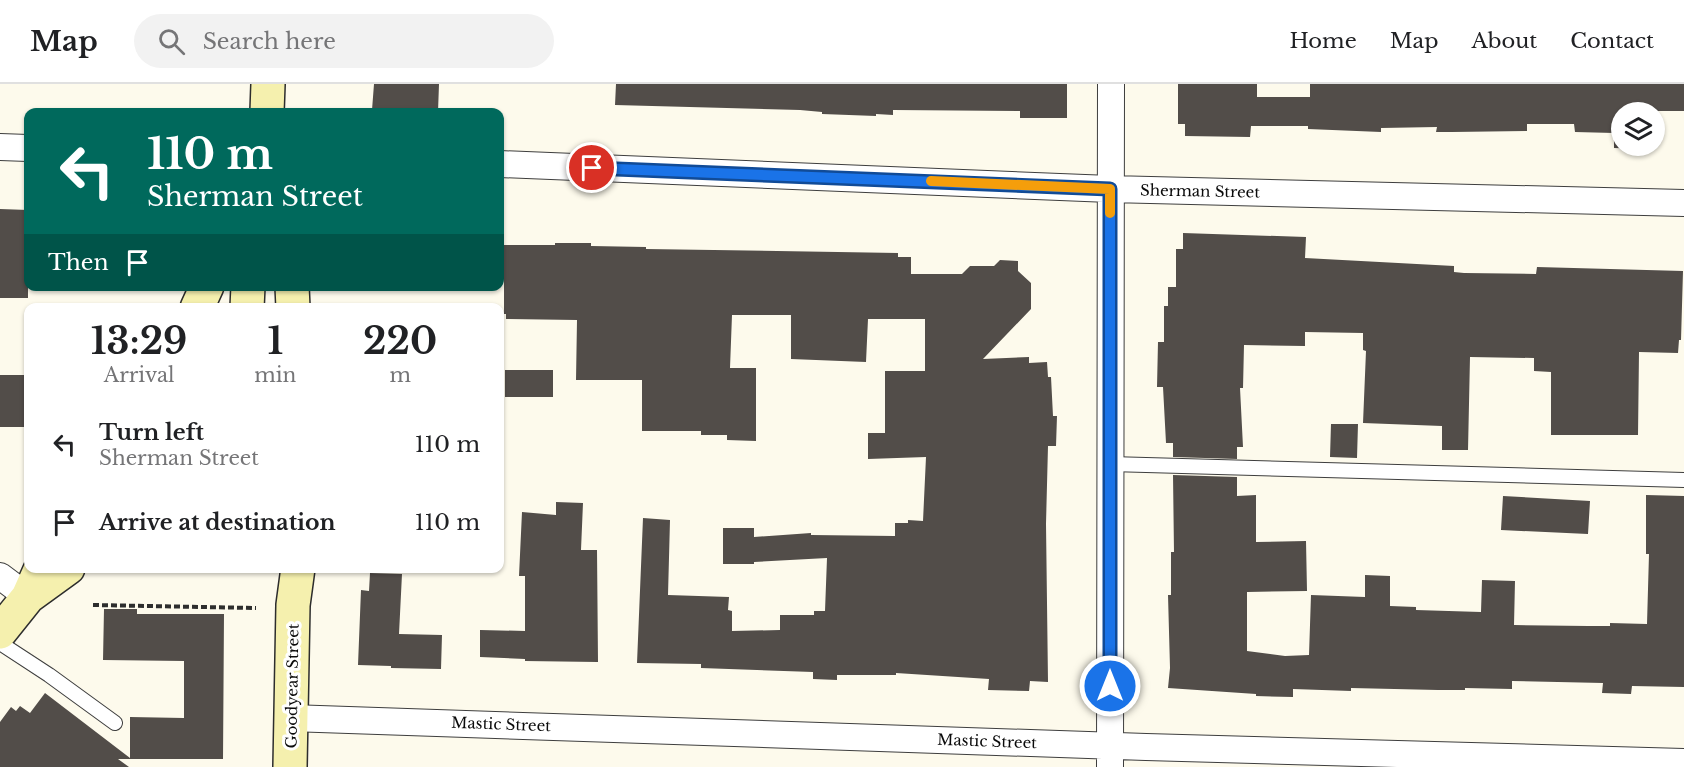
<!DOCTYPE html>
<style>
:root{--surface:#fff;--page:#f2f2f2;--text:#202124;--muted:#757577;--line:#e0e0e0}
body{margin:0;font-family:"Libre Baskerville",serif;background:var(--page);color:var(--text);height:100vh;display:flex;flex-direction:column;font-size:22px;white-space:nowrap}
*{box-sizing:border-box;margin:0}
p{font-size:20px;color:var(--muted)}
.icon{flex:none;width:33px;height:33px;fill:none;stroke:currentColor;stroke-width:2;stroke-linecap:round;stroke-linejoin:round}
.map{position:relative;flex:1;overflow:hidden}
.panel{position:absolute;left:24px;top:219px;width:480px;height:270px;display:flex;flex-direction:column;background:var(--surface);border-radius:12px;box-shadow:0 2px 4px #0004}
.panel>*{flex:none}
.guide{position:absolute;left:24px;top:24px;width:480px;height:183px;border-radius:12px;box-shadow:0 2px 4px #0004;background:#00695c;color:#fff;overflow:hidden}
.tools{position:absolute;left:1611px;top:18px;display:grid;gap:12px}
.tools a{display:grid;place-items:center;width:54px;height:54px;border-radius:50%;background:var(--surface);box-shadow:0 2px 4px #0004;font-size:30px}
.pin{position:absolute;display:grid;place-items:center;width:51px;height:51px;color:#fff;margin:-26px;border:3px solid #fff;border-radius:50%;box-shadow:0 2px 6px #0007}
.me{position:absolute;width:66px;margin:-33px;rotate:0deg;stroke-linejoin:round;filter:drop-shadow(0 0 4px #0008)}
.turn{display:flex;align-items:center;gap:21px;height:126px;padding:0 24px;font-size:27px}
.turn .icon{width:78px;height:78px;stroke-width:2.5}
.turn b{display:block;font-size:42px;line-height:51px}
.then{display:flex;align-items:center;height:57px;padding:0 24px;background:#0003;gap:12px;font-size:22px}
.eta{display:flex;justify-content:space-evenly;align-items:center;height:102px;text-align:center}
.eta b{font-size:36px;font-weight:800;line-height:42px}
ul{padding:0;list-style:none}
li{display:flex;align-items:center;gap:18px;height:78px;padding:0 24px}
li div{flex:1}
li b{display:block;font-size:22px}
li em{font-style:normal}
header{display:flex;align-items:center;gap:36px;box-sizing:border-box;height:84px;padding:0 30px;background:var(--surface);border-bottom:2px solid var(--line)}
header strong{font-size:28px}
nav{display:flex;gap:33px;margin-inline-start:auto;font-size:21px}
.search{width:420px;height:54px;background:var(--page);display:flex;align-items:center;gap:15px;box-sizing:border-box;padding:0 21px;border-radius:33px;color:var(--muted);font-size:22px}
.map>svg:first-child{display:block}
.building{fill:#524d49}
.lines{fill:none;stroke-linecap:round;stroke-linejoin:round}
.lane-casing{stroke:#3e3e3e;stroke-width:16}
.street-casing{stroke:#3e3e3e;stroke-width:28}
.secondary-casing{stroke:#2d2d2d;stroke-width:36}
.path{stroke:#2d2d2d;stroke-width:4;stroke-dasharray:6 3;stroke-linecap:butt}
.lane{stroke:#fff;stroke-width:14}
.street{stroke:#fff;stroke-width:26}
.secondary{stroke:#f5f0ae;stroke-width:33}
.route-casing{stroke:#114b97;stroke-width:15}
.route{stroke:#1a73e8;stroke-width:10}
.slow{stroke:#f59e0b;stroke-width:10}
.labels{text-anchor:middle;dominant-baseline:central;stroke-width:6;stroke-linejoin:round;paint-order:stroke}
.street-label{font-size:15px;fill:#0b0b0b;stroke:#fff}
</style>
<header>
<strong>Map</strong>
<div class="search"><svg class="icon" aria-label="search" viewBox="0 0 24 24"><circle cx="10" cy="10" r="6"/><path d="M15 15l6 6"/></svg>Search here</div>
<nav><a>Home</a><a>Map</a><a>About</a><a>Contact</a></nav>
</header>
<div class="map">
<svg width="1684" height="683" viewBox="0 0 1684 683">
<rect width="100%" height="100%" fill="#fdfaec"/>
<!-- building -->
<path class="building" d="M374,0H439L438,28H392V26H372Z
M616,0H1067V34H1020V27L893,26V31L876,30V32L822,30V28L800,26L615,21Z
M1178,0H1257V13H1310V0H1684V27H1655L1654,44V28H1622V62H1654V65L1614,64V49L1575,48L1574,40H1527V47L1452,48H1436L1437,43L1381,44V48L1308,45V42H1251L1250,53L1185,52V40H1178Z
M0,125L28,126V214H0Z
M1183,149L1306,153L1305,174L1454,182V188L1464,189L1536,190L1537,183L1683,187L1681,256H1679L1678,269L1639,268L1638,351H1551V288L1534,287V274L1470,273L1468,366H1442V342L1363,339L1366,267L1363,266V249L1305,248V262L1244,261L1243,304H1240L1243,363H1237V375L1173,373V359H1166L1163,303H1157L1158,258H1164V222H1168V203H1176V165H1183Z
M555,159H591V162L646,163V165L898,169V173H911V190H962L970,182H994L1000,176L1018,177V187L1031,199V225L983,275L1029,273V279L1047,278L1048,293H1051L1053,332H1057L1056,362H1048L1046,440L1048,598L1030,597L1029,607L988,606L989,595L896,589V591H837V596L813,595V588L701,584V580L637,579L643,434L670,436L668,511L729,513L728,526L732,527V547L780,546V531H814V527H825L827,474L754,478V480H723V444H754V453L811,449V451L895,452V439H908V436L923,437L926,373L868,375V349H885V287H925V235H868L866,278L791,275V231H732L730,284H756V357L727,356V351H701V347H642V296H576L577,236L506,235V230H504V161H555Z
M505,286H553V313H505Z
M0,291H28V343H0Z
M1331,340H1358L1357,374L1330,373Z
M1173,391L1237,393V412L1256,411V458L1306,457L1307,507L1247,508V567L1285,572L1309,571L1311,511L1365,513V491L1390,492V522L1416,523V526L1481,528L1482,496L1515,497L1514,541L1588,542H1610V539L1647,540L1649,470H1646V411L1684,412V603L1632,602L1631,610L1602,609L1603,599L1512,597V605L1465,604V606H1438L1351,604V607L1293,605V613L1256,612V610L1168,604L1170,584L1168,511H1171V468H1174Z
M1503,412L1590,417L1588,450L1501,446Z
M556,418L583,419L581,466H597L598,578L525,577V575L480,573V546L525,547V492H519L522,428L556,431Z
M370,489L402,490L399,550L442,551L441,585L391,584V582L358,581L361,506L369,507Z
M104,525H137V530H224L223,675H118L129,683H0V638L11,623L16,627L20,622L30,629L45,609L130,674V633L184,634V577L103,576Z"/>
<g class="lines">
<!-- lane casing -->
<g class="lane-casing">
<path id="lane" d="M1110,380L1684,396
M0,559L49,591L115,639"/>
</g>
<!-- street casing -->
<g class="street-casing">
<path id="street" d="M0,63L28,64
M500,80L1110,105L1684,119
M0,492L28,513
M290,634L1146,663L1684,678
M1110,683L1111,0"/>
</g>
<!-- secondary casing -->
<g class="secondary-casing">
<path id="secondary" d="M267,28L268,0
M292,202L293,224
M197,224L207,202
M247,224L248,202
M28,513L68,484
M0,548L28,513L41,484
M290,683L293,521L298,484"/>
</g>
<!-- path -->
<path class="path" d="M93,521L256,524"/>
<!-- lane -->
<use href="#lane" class="lane"/>
<!-- street -->
<use href="#street" class="street"/>
<!-- secondary -->
<use href="#secondary" class="secondary"/>
</g>
<g class="lines">
<!-- route casing -->
<g class="route-casing">
<path id="route" d="M592,84L1110,105V602"/>
</g>
<!-- route -->
<use href="#route" class="route"/>
<!-- slow -->
<path class="slow" d="M931,97L1110,105V129"/>
</g>
<g class="labels">
<!-- street labels -->
<g class="street-label">
<text transform="translate(1200 107) rotate(1)">Sherman Street</text>
<text transform="translate(292 602) rotate(-89)">Goodyear Street</text>
<text transform="translate(501 640) rotate(2)">Mastic Street</text>
<text transform="translate(987 657) rotate(2)">Mastic Street</text>
</g>
</g>
</svg>
<div class="tools">
<a><svg class="icon" aria-label="layers" viewBox="0 0 24 24"><path d="M12 4l9 5-9 5-9-5zM3 14l9 5 9-5"/></svg></a>
</div>
<div class="pin" style="left:592px;top:84px;background:#d93025"><svg class="icon" aria-label="arrive" viewBox="0 0 24 24"><path d="M6 21V4h12l-3 4 3 4H6"/></svg></div>
<svg class="me" style="left:1110px;top:602px" viewBox="-20 -20 40 40"><circle r="17" fill="#1a73e8" stroke="#fff" stroke-width="3"/><path d="M0-11L8 9 0 5-8 9z" fill="#fff"/></svg>
<div class="guide">
<div class="turn"><svg class="icon" aria-label="left" viewBox="0 0 24 24"><path d="M17 20v-9H6M10 6l-5 5 5 5"/></svg><div><b>110 m</b>Sherman Street</div></div>
<div class="then">Then<svg class="icon" aria-label="arrive" viewBox="0 0 24 24"><path d="M6 21V4h12l-3 4 3 4H6"/></svg></div>
</div>
<section class="panel">
<div class="eta">
<div><b>13:29</b><p>Arrival</p></div>
<div><b>1</b><p>min</p></div>
<div><b>220</b><p>m</p></div>
</div>
<ul>
<li><svg class="icon" aria-label="left" viewBox="0 0 24 24"><path d="M17 20v-9H6M10 6l-5 5 5 5"/></svg><div><b>Turn left</b><p>Sherman Street</p></div><em>110 m</em></li>
<li><svg class="icon" aria-label="arrive" viewBox="0 0 24 24"><path d="M6 21V4h12l-3 4 3 4H6"/></svg><div><b>Arrive at destination</b></div><em>110 m</em></li>
</ul>
</section>
</div>
